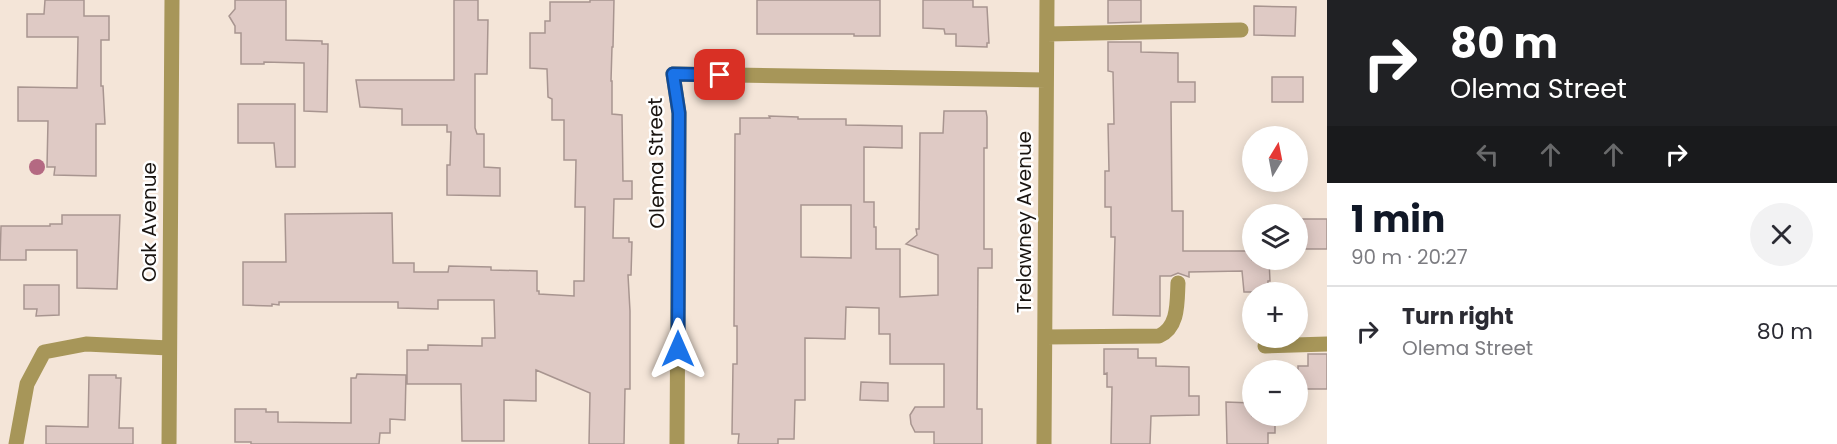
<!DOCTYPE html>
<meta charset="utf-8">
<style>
:root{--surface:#fff;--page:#f2f2f3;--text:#2b2b33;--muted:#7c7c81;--line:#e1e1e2;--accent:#111827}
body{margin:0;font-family:Poppins,sans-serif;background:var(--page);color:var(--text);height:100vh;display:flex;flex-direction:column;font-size:22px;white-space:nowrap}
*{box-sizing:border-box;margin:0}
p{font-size:20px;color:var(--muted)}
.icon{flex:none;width:33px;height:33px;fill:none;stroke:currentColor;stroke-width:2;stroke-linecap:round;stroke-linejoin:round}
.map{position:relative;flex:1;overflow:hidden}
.panel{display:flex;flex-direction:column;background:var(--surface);width:510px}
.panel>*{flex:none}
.top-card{background:#202124;color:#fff;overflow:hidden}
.needle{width:39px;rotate:10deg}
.controls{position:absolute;left:1242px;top:126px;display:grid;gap:12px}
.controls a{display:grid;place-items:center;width:66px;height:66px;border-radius:50%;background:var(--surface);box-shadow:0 3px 15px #0003;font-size:30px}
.pin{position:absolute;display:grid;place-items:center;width:51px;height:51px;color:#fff;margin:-26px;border-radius:12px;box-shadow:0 3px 9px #0006}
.me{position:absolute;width:66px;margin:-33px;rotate:0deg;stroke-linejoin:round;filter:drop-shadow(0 0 4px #0008)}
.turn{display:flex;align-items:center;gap:21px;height:126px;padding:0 24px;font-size:27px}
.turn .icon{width:78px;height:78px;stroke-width:2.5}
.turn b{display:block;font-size:42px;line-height:51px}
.lanes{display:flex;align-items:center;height:57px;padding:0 24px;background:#0003;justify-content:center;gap:30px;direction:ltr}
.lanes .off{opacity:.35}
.round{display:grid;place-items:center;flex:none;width:63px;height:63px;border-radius:32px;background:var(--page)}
.headline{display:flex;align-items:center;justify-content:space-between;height:102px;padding:0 24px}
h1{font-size:36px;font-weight:700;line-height:45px;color:var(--accent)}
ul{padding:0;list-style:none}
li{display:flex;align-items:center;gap:18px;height:90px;padding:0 24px;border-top:2px solid var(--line)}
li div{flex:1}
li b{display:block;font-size:22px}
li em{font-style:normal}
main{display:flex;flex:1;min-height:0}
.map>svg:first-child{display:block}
.building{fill:#dfcac5;stroke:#a89590;stroke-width:1.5;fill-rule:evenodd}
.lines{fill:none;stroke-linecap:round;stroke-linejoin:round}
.minor{stroke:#a79659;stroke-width:15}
.tree{fill:#b46982}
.route-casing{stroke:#114b97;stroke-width:15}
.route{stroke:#1a73e8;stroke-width:10}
.labels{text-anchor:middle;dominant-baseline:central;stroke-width:5;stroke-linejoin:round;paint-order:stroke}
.street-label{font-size:20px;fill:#1a1511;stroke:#fff}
</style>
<main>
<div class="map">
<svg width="1327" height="444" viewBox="0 0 1327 444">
<rect width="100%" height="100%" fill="#f4e5d8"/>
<!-- building -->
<path class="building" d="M45,0H84V16H109V40H101V86H103L105,124H96V176L54,175L55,167H47L48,121H18V87L77,88L78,37H27V14H44Z
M235,0H286V40L322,41V44H328L327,112L304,111V63L264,62V64H241V33H235V26L229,16L235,9Z
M454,0H478V20H488L487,74H475V128L477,134H484V167L500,168V196L447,195V165H450L451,132H447V125H402V109L360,107L356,80H454Z
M590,0H614L613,47H612L611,81H612V114L622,115L623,181H632V199H614L613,238H629V242H632L631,275H628L630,311V389H625L624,444H589L590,393L536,370V401L504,400V441H462L461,384H407V350H428V345L482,346V338H495L494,300H438V309L398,308V302H279V305L272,304V306L243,305V262H286L285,214L392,213L393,263H414V272H448L449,266L491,267V270L537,271V291H539V294L574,296V281H584L585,207H575L576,160H564V120H552V99L548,97L547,69L530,68V33H545V21H550V2H590Z
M757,0H880V36H854V34H757Z
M923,0H973V7H987L989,43H987V47L956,46V34H945L944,29L923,28Z
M1108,0H1141V22L1108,23Z
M1254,6L1296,7L1295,36L1254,35Z
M1108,42H1141V52L1178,53V82H1195V102H1171L1172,211H1183V251H1252V260H1269L1270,281H1268V292H1244L1242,271L1189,272V277L1178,273L1171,276H1160V316L1113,315L1115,237H1111V207H1105V171H1109L1108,124H1114L1113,72L1108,71Z
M1272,77H1303V102H1272Z
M238,104H295V167H276L274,143H238Z
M944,111H986L987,117V148H984V249H992V268H978L977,409H982V444H934V432H915L911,424L910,415L915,407H944V364H890V334H879V308L846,307L845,339L805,338V400H795L794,439H778V444H738L739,434H732L733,364H737V326H734L735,134H740V118H770L769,116L798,117V119H846V125L902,126V148L864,147V202H874V227H876V249H900V297L938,295V255L906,244L917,235L916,229H919L920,133H943ZM801,205H851V258L801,257Z
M62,215H120L117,289L77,288V250H26V260H0L1,226H50V224H62Z
M1298,219H1327V249H1298Z
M24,285H59V315L36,316L37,309H24Z
M1104,349H1138V358H1156V366L1189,367V396H1199V415L1151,416L1150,444H1111L1112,387H1107V373L1104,374Z
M1308,354H1327V389H1298V366H1308Z
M357,374L406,375L405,420L390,419V433H380L379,444H251V442H235V409H266V412H278V422L351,423V378H356Z
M89,375H116V378H121L119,428H133V444H46V426L88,427Z
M861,382L888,383V401L860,400Z
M1226,402L1252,403V416H1275V433H1268V444H1227Z"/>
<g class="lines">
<!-- minor -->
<path class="minor" d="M1047,34L1241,30
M1045,337L1159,336C1179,327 1177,302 1178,283
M1265,346L1327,344
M16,444L27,384L44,352L86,344L169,348
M169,444L172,0
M677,444L679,113L673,74L1046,80
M1044,444L1047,0"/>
</g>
<!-- trees -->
<circle class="tree" cx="37" cy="167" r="8"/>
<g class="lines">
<!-- route casing -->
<g class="route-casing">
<path id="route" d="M678,349L679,113L673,74L720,75"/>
</g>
<!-- route -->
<use href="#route" class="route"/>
</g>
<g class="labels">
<!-- street labels -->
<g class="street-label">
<text transform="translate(656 163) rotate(-91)">Olema Street</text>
<text transform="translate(149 222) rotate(-90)">Oak Avenue</text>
<text transform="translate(1024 222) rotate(-90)">Trelawney Avenue</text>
</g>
</g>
</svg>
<div class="controls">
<a><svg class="needle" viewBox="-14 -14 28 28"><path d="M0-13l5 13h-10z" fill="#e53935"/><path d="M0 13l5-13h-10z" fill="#7c7c81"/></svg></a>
<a><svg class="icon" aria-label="layers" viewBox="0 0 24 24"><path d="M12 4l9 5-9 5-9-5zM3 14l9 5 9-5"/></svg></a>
<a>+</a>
<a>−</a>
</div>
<div class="pin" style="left:720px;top:75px;background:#d93025"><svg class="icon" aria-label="arrive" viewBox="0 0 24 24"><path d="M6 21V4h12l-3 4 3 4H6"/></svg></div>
<svg class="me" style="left:678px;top:349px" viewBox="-20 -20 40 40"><path d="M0-17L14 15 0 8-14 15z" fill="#1a73e8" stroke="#fff" stroke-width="4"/></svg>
</div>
<section class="panel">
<div class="top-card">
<div class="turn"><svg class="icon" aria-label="right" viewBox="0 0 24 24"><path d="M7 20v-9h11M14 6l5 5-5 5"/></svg><div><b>80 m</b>Olema Street</div></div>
<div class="lanes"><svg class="icon off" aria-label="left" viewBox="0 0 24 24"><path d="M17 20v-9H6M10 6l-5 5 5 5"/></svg><svg class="icon off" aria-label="ahead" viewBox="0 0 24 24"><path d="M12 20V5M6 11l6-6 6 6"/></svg><svg class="icon off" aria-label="ahead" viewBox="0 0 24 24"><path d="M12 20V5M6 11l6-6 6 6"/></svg><svg class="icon" aria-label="right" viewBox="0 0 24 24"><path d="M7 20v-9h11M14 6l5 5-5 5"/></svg></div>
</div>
<div class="headline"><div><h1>1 min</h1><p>90 m · 20:27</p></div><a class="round"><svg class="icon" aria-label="close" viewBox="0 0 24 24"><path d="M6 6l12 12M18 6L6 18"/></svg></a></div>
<ul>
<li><svg class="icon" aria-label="right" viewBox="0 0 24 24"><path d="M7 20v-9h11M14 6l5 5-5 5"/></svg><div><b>Turn right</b><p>Olema Street</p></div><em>80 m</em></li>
</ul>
</section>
</main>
